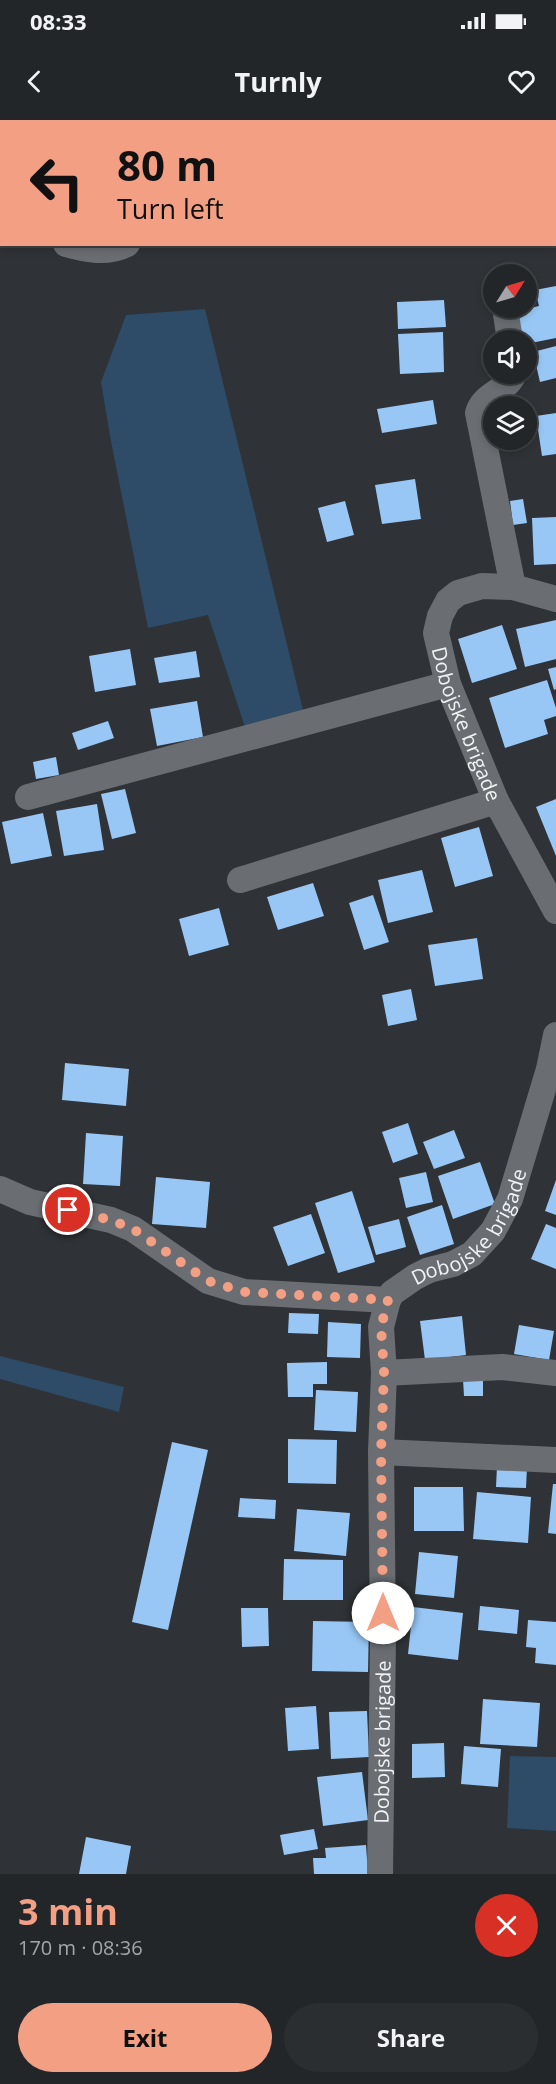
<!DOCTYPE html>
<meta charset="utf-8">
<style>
:root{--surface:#232628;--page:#2b2e30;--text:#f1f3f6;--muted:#a3a5a8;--line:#404345;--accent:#f39f84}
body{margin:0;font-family:"Open Sans",sans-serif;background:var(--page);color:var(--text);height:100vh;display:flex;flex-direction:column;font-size:22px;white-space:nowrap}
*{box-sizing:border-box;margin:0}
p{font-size:20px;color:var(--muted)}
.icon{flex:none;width:33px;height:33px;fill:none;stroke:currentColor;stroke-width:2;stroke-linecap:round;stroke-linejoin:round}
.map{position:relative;height:1754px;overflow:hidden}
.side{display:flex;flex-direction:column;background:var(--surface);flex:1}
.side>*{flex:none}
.hud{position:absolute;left:0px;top:0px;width:556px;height:126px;box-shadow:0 3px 9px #0003,0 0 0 2px var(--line);background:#f39f84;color:#111;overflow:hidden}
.needle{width:39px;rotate:53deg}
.tools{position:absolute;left:483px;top:144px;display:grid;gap:12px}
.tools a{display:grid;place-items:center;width:54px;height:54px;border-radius:50%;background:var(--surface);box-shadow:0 3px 9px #0003,0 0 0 2px var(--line);font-size:30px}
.pin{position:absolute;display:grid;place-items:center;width:51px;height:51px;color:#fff;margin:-26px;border:3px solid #fff;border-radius:50%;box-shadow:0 2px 6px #0007}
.me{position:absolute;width:66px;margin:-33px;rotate:0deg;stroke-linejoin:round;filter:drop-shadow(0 0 4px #0008)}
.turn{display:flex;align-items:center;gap:21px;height:126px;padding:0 18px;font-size:27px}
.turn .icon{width:78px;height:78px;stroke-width:2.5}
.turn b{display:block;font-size:42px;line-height:51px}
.round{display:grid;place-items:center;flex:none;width:63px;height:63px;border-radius:32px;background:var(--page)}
.headline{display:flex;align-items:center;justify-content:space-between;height:102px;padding:0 18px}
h1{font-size:36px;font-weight:700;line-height:45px;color:var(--accent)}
.button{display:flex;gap:12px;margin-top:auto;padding:12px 18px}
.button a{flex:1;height:69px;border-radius:36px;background:var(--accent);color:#111;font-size:24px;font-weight:700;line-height:69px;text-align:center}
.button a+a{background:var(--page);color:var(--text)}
.status{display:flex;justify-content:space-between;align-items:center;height:42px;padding:0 30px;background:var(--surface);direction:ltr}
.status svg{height:16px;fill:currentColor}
header{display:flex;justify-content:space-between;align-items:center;height:78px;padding:0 18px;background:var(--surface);font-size:27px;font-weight:700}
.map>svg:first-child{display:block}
.green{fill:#2e4b67}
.building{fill:#98c7f6}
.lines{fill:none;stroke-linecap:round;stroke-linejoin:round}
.street{stroke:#6a6e73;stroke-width:26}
.route{stroke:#f39f84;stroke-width:10;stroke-dasharray:0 18}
.labels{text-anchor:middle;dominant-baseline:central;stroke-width:6;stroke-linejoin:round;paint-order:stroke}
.street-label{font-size:20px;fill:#f1f3f5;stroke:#181a1c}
</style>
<div class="status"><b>08:33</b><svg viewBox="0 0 49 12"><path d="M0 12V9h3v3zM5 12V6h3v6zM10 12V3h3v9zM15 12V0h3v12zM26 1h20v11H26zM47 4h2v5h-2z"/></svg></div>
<header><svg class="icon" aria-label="back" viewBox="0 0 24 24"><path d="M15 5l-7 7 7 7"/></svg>Turnly<svg class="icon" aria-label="heart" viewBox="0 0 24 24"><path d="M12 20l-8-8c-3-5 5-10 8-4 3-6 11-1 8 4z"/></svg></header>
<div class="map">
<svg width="556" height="1754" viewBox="0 0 556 1754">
<rect width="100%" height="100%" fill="#2f3236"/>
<!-- green -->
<path class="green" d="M205,189L303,590L246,610L208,495L148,508L110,316L101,262L126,195Z
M0,1236L124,1267L119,1292L0,1259Z
M510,1636L556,1637V1711L507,1708Z"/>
<!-- building -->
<path class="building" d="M556,166V218L526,224V220H523L517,191L539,186L535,170Z
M444,180L446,207L398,209L397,182Z
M443,212L444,252L400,254L398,214Z
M556,226V258L540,262L533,232Z
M433,280L437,304L382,313L377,289Z
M556,293V334L542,336L536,296Z
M415,359L421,399L382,404L375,365Z
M523,379L527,403L513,405L510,381Z
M345,381L354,415L327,422L318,388Z
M556,397V444L534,445L532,398Z
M556,500V539L525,547L516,509Z
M502,505L517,549L472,563L458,519Z
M130,529L136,565L95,572L89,536Z
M196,531L200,557L159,563L154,538Z
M556,547V569L554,570L548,549Z
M547,560L556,588V596L544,600L548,614L505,628L489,578Z
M197,581L203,617L157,626L150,589Z
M108,601L114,618L78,630L72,613Z
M56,637L59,655L36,659L33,642Z
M125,669L136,713L112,719L101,674Z
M556,679V736L536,687Z
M97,684L104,730L64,736L56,691Z
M43,693L52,736L11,744L2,702Z
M479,707L493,756L455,767L441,718Z
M422,750L433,792L388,803L378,760Z
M313,763L324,796L278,810L267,777Z
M373,775L389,822L364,830L349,783Z
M219,788L229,825L189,836L179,799Z
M477,818L483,859L435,866L428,825Z
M411,869L417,900L388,906L382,875Z
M65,943L129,949L126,986L62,980Z
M408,1003L418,1034L393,1043L382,1012Z
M454,1010L465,1038L434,1049L423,1022Z
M86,1013L123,1016L120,1066L83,1064Z
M480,1042L495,1084L453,1099L438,1056Z
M426,1052L433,1082L406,1088L399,1058Z
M156,1057L210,1062L206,1108L152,1104Z
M556,1060V1095L545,1091Z
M352,1071L375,1142L338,1153L315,1083Z
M442,1085L454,1124L420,1135L407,1097Z
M311,1094L325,1133L288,1146L273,1107Z
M399,1099L406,1127L376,1135L368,1107Z
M546,1104L556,1108V1149L531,1139Z
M289,1193L319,1194L318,1214L288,1213Z
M462,1196L466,1235L425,1240L420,1201Z
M328,1202L361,1204L360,1238L327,1237Z
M519,1205L554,1211L549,1240L514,1234Z
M327,1242V1264H313V1277H288L287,1243Z
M463,1259H483V1276H464Z
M316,1270L358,1272L356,1312L314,1310Z
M288,1319L337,1320L336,1364L288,1363Z
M172,1322L208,1330L168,1510L132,1502Z
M497,1346L527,1347L526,1368L496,1367Z
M553,1364H556V1414L548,1413Z
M414,1367H463L464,1411H414Z
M477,1372L531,1377L528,1423L473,1419Z
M240,1378L276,1380L275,1399L238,1397Z
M297,1389L350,1393L346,1436L294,1431Z
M419,1432L458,1436L454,1478L415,1474Z
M284,1439L343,1440V1480H283Z
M480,1486L519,1490L517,1514L478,1510Z
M413,1487L463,1493L458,1540L408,1534Z
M241,1488H268L269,1526L242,1527Z
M528,1500L556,1502V1545L535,1543L536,1528L526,1527Z
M313,1501L369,1502L368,1552L312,1551Z
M483,1579L540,1583L537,1627L480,1624Z
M316,1586L319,1629L288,1631L285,1588Z
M367,1591L369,1637L331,1639L329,1592Z
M444,1623L445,1657L412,1658V1624Z
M464,1626L501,1629L498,1667L461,1664Z
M362,1652L368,1700L323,1706L317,1657Z
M314,1709L318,1729L284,1735L280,1715Z
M86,1717L131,1726L126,1754H79Z
M366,1725L368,1754H314L313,1738H326L325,1728Z"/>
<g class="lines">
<!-- street -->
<g class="street">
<path d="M170,2L171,0"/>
<path d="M0,96L2,97"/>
<path d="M66,124C87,130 107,134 127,124"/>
<path d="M505,188L510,220"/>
<path d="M513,467L478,293C483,274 506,272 514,254"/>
<path id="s1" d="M556,479L513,467L482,466L458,473L448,481L440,496L436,513L448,564L496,681L556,791"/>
<path d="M28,677L448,564"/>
<path d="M240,760L496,681"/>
<path d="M0,1069L30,1082L111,1100L133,1109L208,1161L244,1172L388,1180"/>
<path d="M384,1253L502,1247L556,1253"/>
<path d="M381,1332L556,1340"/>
<path id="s2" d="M380,1754L383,1516L381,1332L384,1253L381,1207L388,1180L392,1173L415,1157L429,1150L453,1144L472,1134L493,1111L510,1079L549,949L556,915"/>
</g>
</g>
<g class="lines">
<!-- route -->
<path class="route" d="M68,1090L111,1100L133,1109L208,1161L244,1172L388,1180L381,1207L384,1252L381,1332L383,1493"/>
</g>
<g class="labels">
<!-- street labels -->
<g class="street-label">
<text stroke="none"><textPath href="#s1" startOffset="244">Dobojske brigade</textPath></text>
<text stroke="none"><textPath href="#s2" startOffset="690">Dobojske brigade</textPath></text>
<text stroke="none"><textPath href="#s2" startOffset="132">Dobojske brigade</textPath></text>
</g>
</g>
</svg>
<div class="tools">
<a><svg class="needle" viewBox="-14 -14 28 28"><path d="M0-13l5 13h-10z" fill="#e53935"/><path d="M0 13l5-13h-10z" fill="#a3a5a8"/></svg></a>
<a><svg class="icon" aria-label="sound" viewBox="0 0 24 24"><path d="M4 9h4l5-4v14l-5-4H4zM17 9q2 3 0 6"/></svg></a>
<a><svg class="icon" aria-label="layers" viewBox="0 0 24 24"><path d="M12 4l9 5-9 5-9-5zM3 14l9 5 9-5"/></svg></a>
</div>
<div class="pin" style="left:68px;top:1090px;background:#d93025"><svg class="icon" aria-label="arrive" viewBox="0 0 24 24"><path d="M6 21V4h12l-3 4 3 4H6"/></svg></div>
<svg class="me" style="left:383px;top:1493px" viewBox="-20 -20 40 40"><circle r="19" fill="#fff"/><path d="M0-13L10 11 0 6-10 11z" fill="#f39f84"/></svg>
<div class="hud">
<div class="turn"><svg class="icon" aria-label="left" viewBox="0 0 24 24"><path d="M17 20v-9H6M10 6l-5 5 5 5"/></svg><div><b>80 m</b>Turn left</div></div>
</div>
</div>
<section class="side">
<div class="headline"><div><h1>3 min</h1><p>170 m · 08:36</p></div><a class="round" style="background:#d93025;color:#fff"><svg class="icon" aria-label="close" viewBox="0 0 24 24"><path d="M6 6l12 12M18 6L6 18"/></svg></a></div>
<div class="button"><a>Exit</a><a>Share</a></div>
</section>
